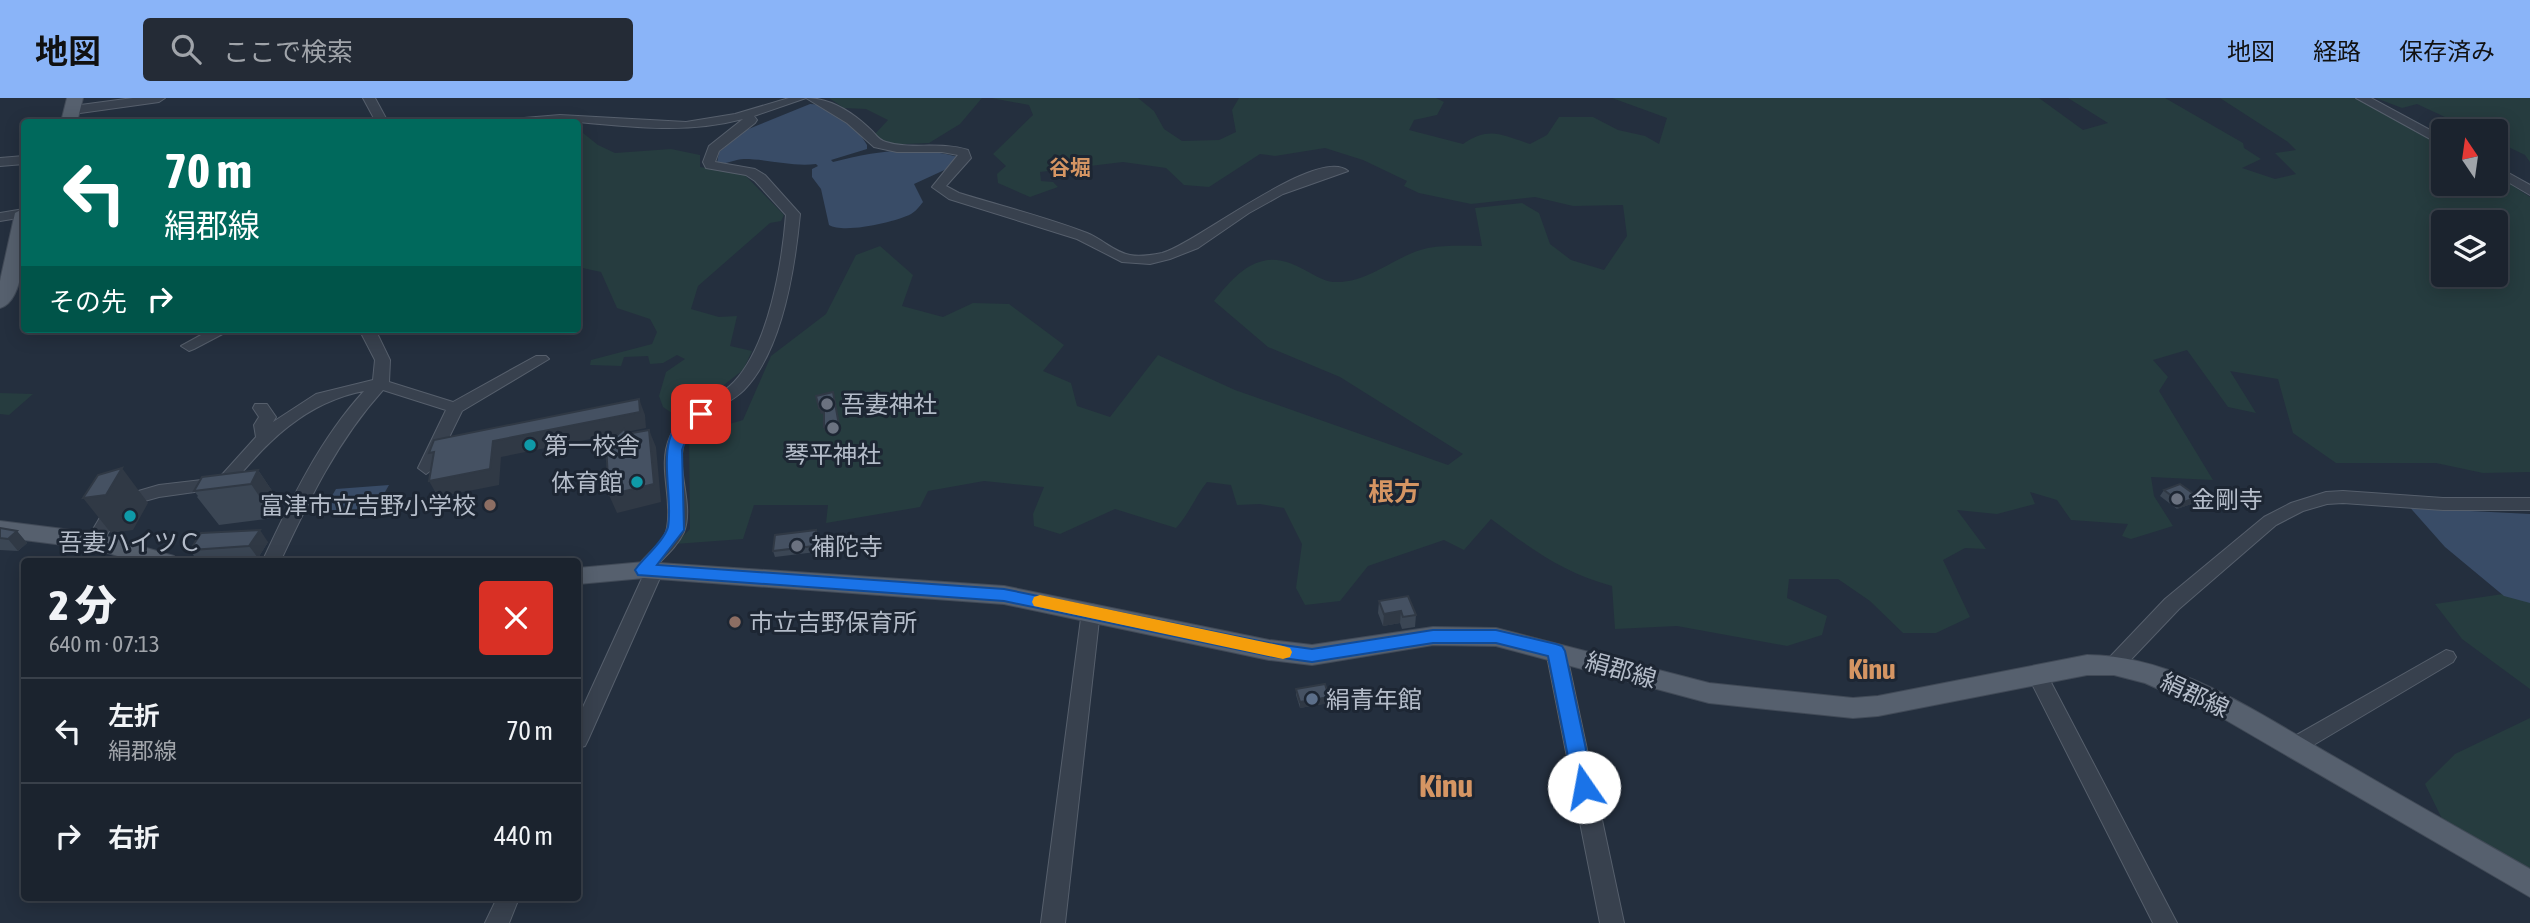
<!DOCTYPE html>
<html lang="ja">
<meta charset="utf-8">
<style>
:root{--surface:#1b232e;--page:#242b36;--text:#f1f3f6;--muted:#a0a4aa;--line:#39404a;--accent:#8ab4f8}
body{margin:0;font-family:"Asap Condensed","Noto Sans JP",sans-serif;background:var(--page);color:var(--text);height:100vh;display:flex;flex-direction:column;font-size:26px;white-space:nowrap}
*{box-sizing:border-box;margin:0}
p{font-size:23px;color:var(--muted)}
.icon{flex:none;width:38px;height:38px;fill:none;stroke:currentColor;stroke-width:2;stroke-linecap:round;stroke-linejoin:round}
.map{position:relative;flex:1;overflow:hidden}
.drawer{position:absolute;left:21px;top:460px;width:560px;height:343px;display:flex;flex-direction:column;background:var(--surface);border-radius:7px;box-shadow:0 4px 18px #0003,0 0 0 2px var(--line)}
.drawer>*{flex:none}
.guide{position:absolute;left:21px;top:21px;width:560px;height:214px;border-radius:7px;box-shadow:0 4px 18px #0003,0 0 0 2px var(--line);background:#00695c;color:#fff;overflow:hidden}
.needle{width:46px;rotate:347deg}
.controls{position:absolute;left:2431px;top:21px;display:grid;gap:14px}
.controls a{display:grid;place-items:center;width:77px;height:77px;border-radius:7px;background:var(--surface);box-shadow:0 4px 18px #0003,0 0 0 2px var(--line);font-size:35px}
.pin{position:absolute;display:grid;place-items:center;width:60px;height:60px;color:#fff;margin:-30px;border-radius:14px;box-shadow:0 4px 10px #0006}
.me{position:absolute;width:77px;margin:-38px;rotate:348deg;stroke-linejoin:round;filter:drop-shadow(0 0 5px #0008)}
.turn{display:flex;align-items:center;gap:24px;height:147px;padding:0 28px;font-size:32px}
.turn .icon{width:91px;height:91px;stroke-width:2.5}
.turn b{display:block;font-size:49px;line-height:60px}
.then{display:flex;align-items:center;height:66px;padding:0 28px;background:#0003;gap:14px;font-size:26px}
.round{display:grid;place-items:center;flex:none;width:74px;height:74px;border-radius:7px;background:var(--page)}
.summary{display:flex;align-items:center;justify-content:space-between;height:119px;padding:0 28px}
h1{font-size:42px;font-weight:800;line-height:52px}
ul{padding:0;list-style:none}
li{display:flex;align-items:center;gap:21px;height:105px;padding:0 28px;border-top:2px solid var(--line)}
li div{flex:1}
li b{display:block;font-size:26px}
li em{font-style:normal}
header{display:flex;align-items:center;gap:42px;box-sizing:border-box;height:98px;padding:0 35px;background:var(--accent);color:#111}
header strong{font-size:33px}
nav{display:flex;gap:38px;margin-inline-start:auto;font-size:24px}
.search{width:490px;height:63px;background:var(--page);display:flex;align-items:center;gap:18px;box-sizing:border-box;padding:0 24px;border-radius:7px;color:var(--muted);font-size:26px}
.map>svg:first-child{display:block}
.green{fill:#263c3f;fill-rule:evenodd}
.water{fill:#394c67}
.lines{fill:none;stroke-linecap:round;stroke-linejoin:round}
.minor-casing{stroke:#565f6c;stroke-width:2}
.major-casing{stroke:#414a57;stroke-width:2}
.minor{fill:#38414e;fill-rule:evenodd}
.major{fill:#56606e;fill-rule:evenodd}
.wall{fill:#3b4654}
.shaded-wall{fill:#303945}
.building{fill:#455162;stroke:#303945;stroke-width:2}
.route{fill:#1a73e8;stroke:#114b97;stroke-width:2}
.slow{fill:#f59e0b}
.worship-dot{fill:#6b7280;stroke:#1d2633;stroke-width:2.5}
.culture-dot{fill:#0f9aa8;stroke:#1d2633;stroke-width:2.5}
.education-dot{fill:#8d6e63;stroke:#1d2633;stroke-width:2.5}
.service-dot{fill:#5c6f8a;stroke:#1d2633;stroke-width:2.5}
.labels{text-anchor:middle;dominant-baseline:central;stroke-width:6;stroke-linejoin:round;paint-order:stroke}
.far-neighbourhood-label{font-size:21px;font-weight:bold;fill:#d59563;stroke:#1d2633}
.poi-label{font-size:24px;fill:#b4bcc9;stroke:#1d2633;text-anchor:start}
.street-label{font-size:24px;fill:#b4bcc9;stroke:#1d2633}
.neighbourhood-label{font-size:26px;font-weight:bold;fill:#d59563;stroke:#1d2633}
.quarter-label{font-size:28px;font-weight:bold;fill:#d59563;stroke:#1d2633}
.near-neighbourhood-label{font-size:32px;font-weight:bold;fill:#d59563;stroke:#1d2633}
</style>
<header>
<strong>地図</strong>
<div class="search"><svg class="icon" aria-label="search" viewBox="0 0 24 24"><circle cx="10" cy="10" r="6"/><path d="M15 15l6 6"/></svg>ここで検索</div>
<nav><a>地図</a><a>経路</a><a>保存済み</a></nav>
</header>
<div class="map">
<svg width="2530" height="825" viewBox="0 0 2530 825">
<rect width="100%" height="100%" fill="#242f3e"/>
<!-- green -->
<path class="green" d="M829,0H982L960,26L929,45L884,47L875,36L888,22L866,11L844,10Z
M991,0H1138L1154,13L1164,31L1182,43L1219,42L1236,34L1232,12L1239,0H1436L1444,4L1437,17L1414,22L1409,32L1463,46C1490,28 1501,37 1530,46L1547,37L1559,19H1593L1618,32L1645,38L1659,46L1667,20L1612,0H2039L2083,32L2108,25L2068,0H2165L2243,45L2244,50L2261,61L2242,70L2275,81L2296,76L2275,55L2296,52L2288,44L2220,0H2356L2443,47V86H2496V77L2530,99V374L2483,375L2436,365H2336L2293,335L2278,281L2230,273L2256,315L2228,309L2187,252L2153,262L2168,279L2159,293L2213,382L2151,379L2154,398L2173,428L2131,441L2122,438L2128,426L2071,422L2057,402L2030,394L2035,406L1997,416L1957,412L1986,451L1965,450L1943,462L1970,519L1936,535H1903L1870,503L1838,481H1789L1787,500L1827,518L1822,537L1787,548L1677,528L1615,531L1612,488C1562,474 1533,452 1491,421L1464,452L1444,442L1368,468L1340,503L1305,507L1296,490L1302,446L1284,410L1260,406L1237,407L1231,387L1207,384C1195,399 1189,416 1176,430L1115,411L1060,436L1034,428L1033,416L1044,389L984,383L928,393L920,409L826,425L828,407H754L743,441L675,446L690,431L689,338L743,322L771,258L826,216L856,157L880,148L913,177L902,208L943,219L973,205L1009,206L1064,247L1043,273L1071,285L1077,308L1110,319L1158,257L1235,292L1448,367L1463,356L1340,279L1268,249L1214,203C1226,188 1243,167 1263,163C1291,156 1315,183 1333,184C1369,186 1395,157 1428,150C1445,147 1465,148 1482,148L1475,110L1522,105L1539,115L1550,146L1571,162L1604,172L1627,138L1623,107L1573,108L1535,99L1471,106L1419,95L1404,88L1407,83L1363,62L1325,50L1275,58L1260,56L1209,89L1184,87L1166,70L1123,64L1040,74L1041,83L1053,84L1058,89L1030,99L998,85L997,76L1006,68L993,56L1033,17L1029,7ZM2443,124H2496V177H2443Z
M2376,0H2530V64L2525,57L2496,43V33H2475L2417,6L2402,10Z
M578,31L598,47L615,55L671,51L700,57V69L744,76L784,117L781,123L770,125L698,188L691,211L719,219L737,218L730,248L752,253L743,272L688,315H672L663,309L659,298L666,274L685,261L677,257L663,265L650,266L648,258L624,259L621,268L590,267L591,262L652,246L657,234L650,221L617,210L601,174L578,169Z
M0,295L33,296L9,317L0,316Z
M2503,496L2530,500V591L2462,541L2435,506Z
M2530,620V771L2447,731L2425,686L2455,656Z"/>
<!-- water -->
<path class="water" d="M810,6C830,6 857,29 867,47V51L831,62L833,64C873,53 917,47 958,59L951,69L914,86L923,104C920,108 915,114 911,116C896,124 844,136 829,127L821,91L812,79V71L818,68L816,66C792,69 768,61 744,61C734,61 727,67 717,65L719,54L746,32Z
M389,387L376,410L323,413L336,391Z
M2406,405L2451,412L2530,416V505L2504,498L2445,449Z"/>
<g class="lines">
<!-- minor casing -->
<g class="minor-casing">
<path id="minor" d="M133,0H165L159,4L73,16L67,12L73,8Z
M363,0H375L388,24H376Z
M789,0H806L754,18L757,22L755,25L719,53L715,64L755,71L765,77L800,116C795,169 783,252 744,292C727,309 696,316 686,339C673,369 695,404 684,434C678,447 667,457 657,467L663,473L588,642L585,648L578,650V620L643,478L635,472C643,458 664,446 667,430C673,400 657,368 670,339C682,310 714,305 734,284C769,247 782,166 786,117L755,83L746,77L706,70L703,64L709,48L743,21C687,36 634,29 577,24C558,23 537,26 518,24L524,20L560,17L686,24L735,16Z
M806,0C830,0 852,14 869,30C875,35 878,42 886,44C910,52 939,43 968,52L971,60L946,88L959,95C1001,108 1046,119 1087,135C1102,141 1114,154 1130,157C1140,159 1152,157 1162,155C1197,145 1318,47 1348,73L1283,96L1249,115L1198,150L1170,161L1150,166L1122,164L1077,141L949,101L932,89L958,57L942,54H897L874,49L847,25Z
M2356,0H2371L2443,39V48Z
M24,58V66L0,68V60Z
M2496,68L2530,87V97L2496,77Z
M24,111V119L0,123V115Z
M212,231H232L194,251L189,253L181,248Z
M359,231H375L390,262L389,284L453,304L536,258H546L549,261L462,313L434,370L426,376L418,370L446,312L383,292C337,343 309,402 280,464H262C290,404 319,342 364,293C306,304 266,344 230,389L159,399L123,409L101,447H89L86,443L111,401L159,387L219,380L256,339L254,327L259,319L253,310L255,306H267L276,319L273,324L316,296L373,282L375,262Z
M2343,393L2443,400H2530V412H2443L2343,405L2327,406L2303,413L2276,427L2179,511L2121,572L2114,574L2107,572L2104,567L2107,562L2165,501L2264,419L2291,405L2326,394Z
M1091,506L1098,508L1100,513L1065,825H1041L1082,513L1084,508Z
M1556,546L1563,548L1566,553L1624,825H1600L1546,553L1549,548Z
M2446,552L2453,554L2456,559L2453,564L2300,655L2293,657L2286,655L2283,649L2286,643Z
M2037,568L2044,571L2177,825H2153L2027,576L2030,571Z
M497,800H519L509,825H485Z"/>
</g>
<!-- major casing -->
<g class="major-casing">
<path id="major" d="M67,0H83L77,24H61Z
M24,110C26,131 27,203 0,210V183L15,115Z
M0,423L95,435L174,458L178,464H137L95,451L0,439Z
M644,464L1004,488L1269,542L1312,547L1433,529L1496,530L1709,585L1853,600L1878,598L2087,557C2178,557 2263,619 2340,662C2403,699 2467,735 2530,771V799L2219,618L2145,585L2114,577H2087L1878,618L1853,620L1709,605L1496,548L1433,547L1312,567L1269,562L1004,506L644,480L578,486V470Z"/>
</g>
<!-- minor -->
<use href="#minor" class="minor"/>
<!-- major -->
<use href="#major" class="major"/>
</g>
<!-- wall -->
<path class="wall" d="M258,372L281,406L274,420L219,427L197,399L198,398L194,393Z
M2164,392L2198,399L2194,405L2177,411L2160,398Z
M0,430L17,433L27,445L18,453L0,452Z
M816,432L818,438L816,454L775,459L773,453Z
M268,444L258,460L198,464L190,452Z
M1379,503L1416,517L1415,529L1402,531L1400,525L1383,528L1378,515Z
M1296,591L1329,599V605L1300,610L1296,597Z"/>
<!-- shaded-wall -->
<path class="shaded-wall" d="M833,294L841,333L826,335L824,329Z
M639,301L645,317L646,330L501,359L499,387L438,399L429,383L493,343Z
M824,309L825,315L821,316L819,310Z
M649,332L656,349L661,404L617,415L609,397Z
M122,370L148,405L133,432L111,435L83,400Z
M258,372L281,406L274,420L251,386Z
M2198,399L2194,405L2177,411L2181,405Z
M260,432L268,444L258,460L249,448Z
M816,432L818,438L816,454L814,448Z
M17,433L27,445L18,453L8,441Z
M1401,513L1400,525L1383,528L1384,516Z
M1329,599V605L1300,610V604Z"/>
<!-- building -->
<path class="building" d="M833,294L839,327L824,329V309L819,310L816,298Z
M639,301L640,314L493,343L490,371L429,383L434,354L429,355L434,342Z
M624,331L627,336L649,332L654,386L609,397L606,347Z
M122,370L106,397L83,400L98,377Z
M258,372L251,386L194,393L202,379Z
M2180,386L2198,399L2181,405L2164,392Z
M0,430L17,433L8,441L0,440Z
M260,432L249,448L190,452L201,435Z
M816,432L814,448L773,453L775,437Z
M1408,498L1416,517L1403,519L1401,513L1384,516L1379,503Z
M1325,586L1329,599L1300,604L1296,591Z"/>
<!-- route -->
<path class="route" d="M701,311L708,316L690,331L682,352L684,432L657,467L1004,491L1269,545L1312,551L1433,532H1496L1556,546L1562,548L1565,553L1594,689L1591,694L1584,697L1577,694L1574,689L1548,558L1496,545H1433L1312,564L1269,558L1004,503L638,477L635,472L638,468C646,458 665,441 668,429C675,391 647,326 701,311Z"/>
<!-- slow -->
<path class="slow" d="M1040,497L1283,548L1290,550L1292,554L1290,559L1283,561L1034,508L1032,504L1034,499Z"/>
<!-- markers -->
<g class="worship-dot">
<circle cx="827" cy="306" r="7"/>
<circle cx="833" cy="330" r="7"/>
<circle cx="2177" cy="401" r="7"/>
<circle cx="797" cy="448" r="7"/>
</g>
<g class="culture-dot">
<circle cx="530" cy="347" r="7"/>
<circle cx="637" cy="384" r="7"/>
<circle cx="130" cy="418" r="7"/>
</g>
<g class="education-dot">
<circle cx="490" cy="407" r="7"/>
<circle cx="735" cy="524" r="7"/>
</g>
<circle class="service-dot" cx="1312" cy="601" r="7"/>
<g class="labels">
<!-- far-neighbourhood labels -->
<g class="far-neighbourhood-label">
<text x="1070" y="69">谷堀</text>
</g>
<!-- poi labels -->
<g class="poi-label">
<text x="841" y="306">吾妻神社</text>
<text x="544" y="347">第一校舎</text>
<text x="833" y="356" text-anchor="middle">琴平神社</text>
<text x="623" y="384" text-anchor="end">体育館</text>
<text x="2191" y="401">金剛寺</text>
<text x="476" y="407" text-anchor="end">富津市立吉野小学校</text>
<text x="130" y="444" text-anchor="middle">吾妻ハイツＣ</text>
<text x="811" y="448">補陀寺</text>
<text x="749" y="524">市立吉野保育所</text>
<text x="1326" y="601">絹青年館</text>
</g>
<!-- street labels -->
<g class="street-label">
<text transform="translate(1621 572) rotate(16)">絹郡線</text>
<text transform="translate(2195 597) rotate(25)">絹郡線</text>
</g>
<!-- neighbourhood labels -->
<g class="neighbourhood-label">
<text x="1394" y="394">根方</text>
</g>
<!-- quarter labels -->
<g class="quarter-label">
<text x="1872" y="571">Kinu</text>
</g>
<!-- near-neighbourhood labels -->
<g class="near-neighbourhood-label">
<text x="1446" y="687">Kinu</text>
</g>
</g>
</svg>
<div class="controls">
<a><svg class="needle" viewBox="-14 -14 28 28"><path d="M0-13l5 13h-10z" fill="#e53935"/><path d="M0 13l5-13h-10z" fill="#a0a4aa"/></svg></a>
<a><svg class="icon" aria-label="layers" viewBox="0 0 24 24"><path d="M12 4l9 5-9 5-9-5zM3 14l9 5 9-5"/></svg></a>
</div>
<div class="pin" style="left:701px;top:316px;background:#d93025"><svg class="icon" aria-label="arrive" viewBox="0 0 24 24"><path d="M6 21V4h12l-3 4 3 4H6"/></svg></div>
<svg class="me" style="left:1584px;top:689px" viewBox="-20 -20 40 40"><circle r="19" fill="#fff"/><path d="M0-13L10 11 0 6-10 11z" fill="#1a73e8"/></svg>
<div class="guide">
<div class="turn"><svg class="icon" aria-label="left" viewBox="0 0 24 24"><path d="M17 20v-9H6M10 6l-5 5 5 5"/></svg><div><b>70 m</b>絹郡線</div></div>
<div class="then">その先<svg class="icon" aria-label="right" viewBox="0 0 24 24"><path d="M7 20v-9h11M14 6l5 5-5 5"/></svg></div>
</div>
<section class="drawer">
<div class="summary"><div><h1>2 分</h1><p>640 m · 07:13</p></div><a class="round" style="background:#d93025;color:#fff"><svg class="icon" aria-label="close" viewBox="0 0 24 24"><path d="M6 6l12 12M18 6L6 18"/></svg></a></div>
<ul>
<li><svg class="icon" aria-label="left" viewBox="0 0 24 24"><path d="M17 20v-9H6M10 6l-5 5 5 5"/></svg><div><b>左折</b><p>絹郡線</p></div><em>70 m</em></li>
<li><svg class="icon" aria-label="right" viewBox="0 0 24 24"><path d="M7 20v-9h11M14 6l5 5-5 5"/></svg><div><b>右折</b></div><em>440 m</em></li>
</ul>
</section>
</div>
